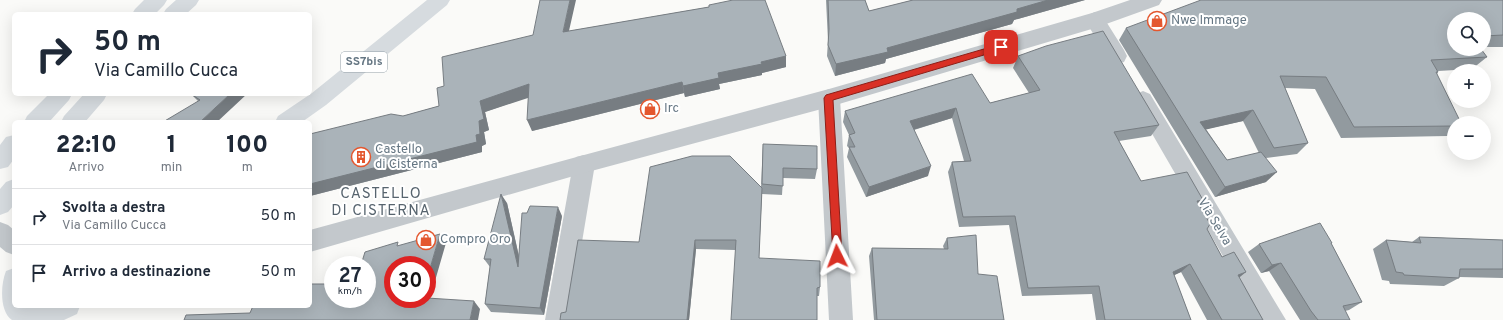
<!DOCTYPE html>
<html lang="it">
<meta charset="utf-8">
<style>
:root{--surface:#fff;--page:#f2f2f3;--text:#1f2937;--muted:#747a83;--line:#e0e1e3}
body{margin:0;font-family:Overpass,sans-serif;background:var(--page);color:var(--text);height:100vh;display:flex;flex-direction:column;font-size:15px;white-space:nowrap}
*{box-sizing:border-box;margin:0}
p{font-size:13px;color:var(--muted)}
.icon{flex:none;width:22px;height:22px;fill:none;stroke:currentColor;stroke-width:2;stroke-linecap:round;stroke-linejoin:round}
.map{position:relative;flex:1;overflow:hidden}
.side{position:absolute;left:12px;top:120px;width:300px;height:188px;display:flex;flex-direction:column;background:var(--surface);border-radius:6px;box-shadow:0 4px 16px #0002}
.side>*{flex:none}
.guide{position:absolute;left:12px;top:12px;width:300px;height:84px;border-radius:6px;box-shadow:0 4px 16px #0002;background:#fff;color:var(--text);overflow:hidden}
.controls{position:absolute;left:1447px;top:12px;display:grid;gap:8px}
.controls a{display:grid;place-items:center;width:44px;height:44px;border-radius:50%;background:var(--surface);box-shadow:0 4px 16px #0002;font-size:20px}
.speed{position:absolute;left:324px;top:256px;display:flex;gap:8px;font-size:20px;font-weight:700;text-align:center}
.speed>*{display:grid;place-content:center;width:52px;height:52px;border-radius:50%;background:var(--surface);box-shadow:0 4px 16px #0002;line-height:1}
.speed small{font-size:10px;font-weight:400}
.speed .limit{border:6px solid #d22;background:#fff;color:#111}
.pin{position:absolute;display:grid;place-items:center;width:34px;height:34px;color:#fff;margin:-17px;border-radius:8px;box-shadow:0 2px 6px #0006}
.me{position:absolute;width:44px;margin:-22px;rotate:357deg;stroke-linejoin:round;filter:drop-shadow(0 0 3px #0008)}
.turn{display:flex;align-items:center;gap:14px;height:84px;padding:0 16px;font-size:18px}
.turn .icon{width:52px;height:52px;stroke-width:2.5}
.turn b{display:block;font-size:28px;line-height:34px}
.eta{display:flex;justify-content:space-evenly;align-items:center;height:68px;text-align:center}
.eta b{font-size:24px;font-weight:800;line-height:28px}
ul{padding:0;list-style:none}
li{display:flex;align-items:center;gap:12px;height:56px;padding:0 16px;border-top:1px solid var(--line)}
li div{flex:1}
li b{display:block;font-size:15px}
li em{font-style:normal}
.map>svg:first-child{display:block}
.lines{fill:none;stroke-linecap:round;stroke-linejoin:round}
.minor{fill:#c3c8cc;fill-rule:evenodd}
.tertiary{fill:#c3c8cc;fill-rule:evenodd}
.primary{fill:#d6dbdf;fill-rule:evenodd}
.trunk{fill:#d6dbdf;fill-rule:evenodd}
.wall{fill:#929a9f;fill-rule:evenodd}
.shaded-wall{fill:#777d82}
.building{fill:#aab3b9;stroke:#777d82}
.route{fill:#d93025;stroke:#8d1f18}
.labels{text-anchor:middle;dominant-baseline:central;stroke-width:4;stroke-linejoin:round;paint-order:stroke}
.shield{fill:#fff;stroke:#939fa8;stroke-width:1}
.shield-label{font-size:12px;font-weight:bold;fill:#657683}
.poi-label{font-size:13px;fill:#657683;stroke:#fff;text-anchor:start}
.street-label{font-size:13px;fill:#657683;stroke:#fff}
.quarter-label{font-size:15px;letter-spacing:1px;fill:#57646e;stroke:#fff}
</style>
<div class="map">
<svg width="1503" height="320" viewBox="0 0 1503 320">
<rect width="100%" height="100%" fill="#fafaf8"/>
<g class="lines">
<!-- minor -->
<path class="minor" d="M1095,12L1102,15L1124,50L1127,56L1124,62L1117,64L1110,62L1088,25L1085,20L1088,15Z
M829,89L836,92L840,98L853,320H829L818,98L822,92Z
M1143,91L1150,94L1286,320H1260L1136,106L1132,100L1136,94Z
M584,155L592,157L595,164L569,320H545L573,164L576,157Z"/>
<!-- tertiary -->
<path class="tertiary" d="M1130,0H1162L1159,5L1095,28L829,107L584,173L310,252V230L584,155L829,89L1092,13Z
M0,222L8,225L14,230V255L6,252L0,247Z"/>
<!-- primary -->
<path class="primary" d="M427,0H450L447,5L326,105L302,122H275L278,116L312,93Z
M14,268V306H80L77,314L64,320H12C0,312 0,286 6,271Z"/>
<!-- trunk -->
<path class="trunk" d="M144,0H167L164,5L155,14H132L135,9Z
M176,0H199L196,5L186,14H163L166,9Z
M49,94H72L69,100L49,122H24L27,116Z
M84,94H107L104,100L85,122H61L64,116Z
M14,135V159L8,167L0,169V145L6,137Z
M14,179V205L8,212L0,215V189L6,182Z"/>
</g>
<!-- wall -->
<path class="wall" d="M826,0H865L869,11L913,0H1085L1014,20L1012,24L886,59L885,63L835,76L827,56L828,41Z
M1503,0V47H1484V19H1454L1487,57L1472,69L1438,71V72L1437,74L1454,123V131L1447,136L1341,138L1315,89L1285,88L1308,143L1297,154L1266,158V182L1215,197L1119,40L1126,28ZM1243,121L1259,153L1227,160L1206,129Z
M709,5L786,56V67L762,73V75L719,84L720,89L685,97L684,93L532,131L528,97L485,112L489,130L484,132L486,144L482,146V152L310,196V134L403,116L439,106L444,86L569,31L709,7Z
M1018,56L1159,125L1151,136L1119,141L1141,181L1199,204L1207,229L1222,257L1239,278L1263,320H1207L1181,272L1174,275L1191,320H1096L1092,294L1022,296L1009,225L959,227L948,172L952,162L964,161L952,118L914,130L928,176L866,197L847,157L849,148L847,146L849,135L843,122L845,111L990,103L1029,93L1013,68Z
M191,94H247L198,101Z
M763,144L817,169L815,179L783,178L782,195L762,194L759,258L820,287L819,296H817L735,250L696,249L689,320H560L566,312L639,242L761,187Z
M507,203L519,256L562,216L544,315L491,312L485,304L490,267L484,259Z
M1419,237L1503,240V278L1459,277V278L1444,286L1390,284L1389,281L1382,280L1373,249L1386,240L1412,242Z
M947,238L978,274L1004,320H874L869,256L872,248L944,249L943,246Z
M1331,243L1362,302L1349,310L1345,311L1350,320H1300L1269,271L1261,273L1248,252L1259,244Z"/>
<!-- shaded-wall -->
<path class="shaded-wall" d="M570,0H576L566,44L563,32Z
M1048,0H1085L1014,20L1012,24L886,59L885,63L835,76L836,64L887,48L1017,9Z
M786,56V67L762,73V75L719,84L720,89L685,97L683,86L718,73L761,62Z
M682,82L684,93L532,131L527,120Z
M529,84L534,96L485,112L489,130L484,132L486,144L482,146V152L310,196V184L476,135L479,121L480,101Z
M230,94H247L217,122H200Z
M956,108L952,118L906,132L910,121Z
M1253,110L1243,121L1191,133L1200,122Z
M931,166L928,176L866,197L869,187Z
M1277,172L1266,182L1215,197L1225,187Z
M501,194L507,203L523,275L518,267Z
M1203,200L1194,209L1197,201Z
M558,207L562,216L544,315L540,308Z
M440,234L446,243L428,305L427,299V279Z
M695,240L696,249L689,320H687Z
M1281,263L1269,271L1261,273L1272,265Z
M1190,264L1181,272L1164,280L1173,272Z
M1246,272L1235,281L1238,275Z
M474,301L480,309L478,320H470Z"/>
<!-- building -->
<path class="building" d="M540,0H570L563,32L709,7V5L733,0H765L786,56L761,62L762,64L718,73L719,78L683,86L682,82L527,120L529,84L480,101L484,119L479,121L480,134L476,135L477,142L310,184V134L391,114L403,116L439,106L437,88L444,86L442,57L533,35Z
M828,0H865L869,11L913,0H1048L1017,9V12L887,48L888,52L836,64L828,45L829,29Z
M1201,0H1503V35L1484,36V19H1454V49H1481L1487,57L1431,60L1438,72H1436L1461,123H1454V126L1354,127L1326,77L1280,76L1308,143L1274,148L1253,110L1200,122L1227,160L1261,152L1277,172L1225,187L1126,28Z
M1103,31L1159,125L1114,132L1141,181L1187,172L1203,200L1197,201L1210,224L1207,229L1222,257L1234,252L1246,272L1238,275L1263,320H1222L1190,264L1173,272L1191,320H1105L1099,286L1028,288L1015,216L963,217L952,162L971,161L956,108L910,121L931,166L869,187L849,147H855L849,135L855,133L845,111L972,74L990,103L1040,90L1018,56L1046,46Z
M191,94H230L200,122H163L200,100Z
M763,144L817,146V169L783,168V186L762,184Z
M692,156H730L762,188L759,258L820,261V287L817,288V320H731L736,240H695L687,320H560L561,313L566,312L578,240L639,242L650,167Z
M501,194L518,267L522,213H527L530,206L558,207L540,308L485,304L491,259H484Z
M1320,223L1332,243H1331L1362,302L1343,306L1350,320H1318L1311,311L1281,263L1272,265L1259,244Z
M440,234L427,279V265H393V299H427V298L474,301L470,320H184L186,315L250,313L253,306H310V285L311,284H331L333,285V299H367V265H361L365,252L398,242L397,246Z
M976,235L978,274L997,276L1004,320H877L872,248L948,249L947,238Z
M1419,237L1503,240V269H1460L1459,278L1404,275L1403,273L1396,272L1386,240L1421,243Z"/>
<!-- route -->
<path class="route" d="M1001,44L1004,45L1005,47L1004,49L833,100L842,256L841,260L837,261L834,260L833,256L824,98L826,95Z"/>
<!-- icons -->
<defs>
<g id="shop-ring" transform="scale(1)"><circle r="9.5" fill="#fff" stroke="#e4572e" stroke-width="1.5"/><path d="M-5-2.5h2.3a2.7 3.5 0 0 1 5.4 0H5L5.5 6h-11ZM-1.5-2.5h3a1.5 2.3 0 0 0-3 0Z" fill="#e4572e"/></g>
<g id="building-ring" transform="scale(1)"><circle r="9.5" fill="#fff" stroke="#e4572e" stroke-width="1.5"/><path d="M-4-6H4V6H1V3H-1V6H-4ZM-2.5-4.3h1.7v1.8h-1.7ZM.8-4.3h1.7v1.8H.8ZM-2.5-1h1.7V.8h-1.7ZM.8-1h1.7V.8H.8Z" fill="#e4572e"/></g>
</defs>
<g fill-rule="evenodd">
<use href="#shop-ring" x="1157" y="21"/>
<use href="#shop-ring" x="650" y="109"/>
<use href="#building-ring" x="361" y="157"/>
<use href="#shop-ring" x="426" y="240"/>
</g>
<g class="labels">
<!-- shield labels -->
<rect class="shield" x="341" y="52" width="46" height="20" rx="3"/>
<g class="shield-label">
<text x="364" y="62">SS7bis</text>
</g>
<!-- poi labels -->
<g class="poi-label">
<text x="1171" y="21">Nwe Immage</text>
<text x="664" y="109">Irc</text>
<text x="375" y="150">Castello<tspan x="375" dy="15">di Cisterna</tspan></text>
<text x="440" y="240">Compro Oro</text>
</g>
<!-- street labels -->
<g class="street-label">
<text transform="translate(1214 222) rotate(59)">Via Selva</text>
</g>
<!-- quarter labels -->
<g class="quarter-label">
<text x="381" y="194">CASTELLO<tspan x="381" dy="17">DI CISTERNA</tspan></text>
</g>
</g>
</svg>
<div class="controls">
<a><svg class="icon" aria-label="search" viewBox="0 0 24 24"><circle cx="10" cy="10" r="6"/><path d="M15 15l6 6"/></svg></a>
<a>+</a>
<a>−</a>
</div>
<div class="speed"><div>27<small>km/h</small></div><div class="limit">30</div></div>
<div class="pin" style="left:1001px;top:47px;background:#d93025"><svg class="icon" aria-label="arrive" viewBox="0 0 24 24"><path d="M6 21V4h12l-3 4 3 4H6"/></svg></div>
<svg class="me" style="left:837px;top:256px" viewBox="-20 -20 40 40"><path d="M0-17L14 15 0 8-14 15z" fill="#d93025" stroke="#fff" stroke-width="4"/></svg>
<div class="guide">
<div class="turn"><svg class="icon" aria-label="right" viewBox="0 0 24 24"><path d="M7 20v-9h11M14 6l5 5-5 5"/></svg><div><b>50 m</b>Via Camillo Cucca</div></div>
</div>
<section class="side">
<div class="eta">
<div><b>22:10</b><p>Arrivo</p></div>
<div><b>1</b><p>min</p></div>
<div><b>100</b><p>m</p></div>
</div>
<ul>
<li><svg class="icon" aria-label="right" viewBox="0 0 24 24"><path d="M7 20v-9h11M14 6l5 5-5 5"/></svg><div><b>Svolta a destra</b><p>Via Camillo Cucca</p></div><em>50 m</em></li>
<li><svg class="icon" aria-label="arrive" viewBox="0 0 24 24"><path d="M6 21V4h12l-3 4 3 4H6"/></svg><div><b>Arrivo a destinazione</b></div><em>50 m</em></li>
</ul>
</section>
</div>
